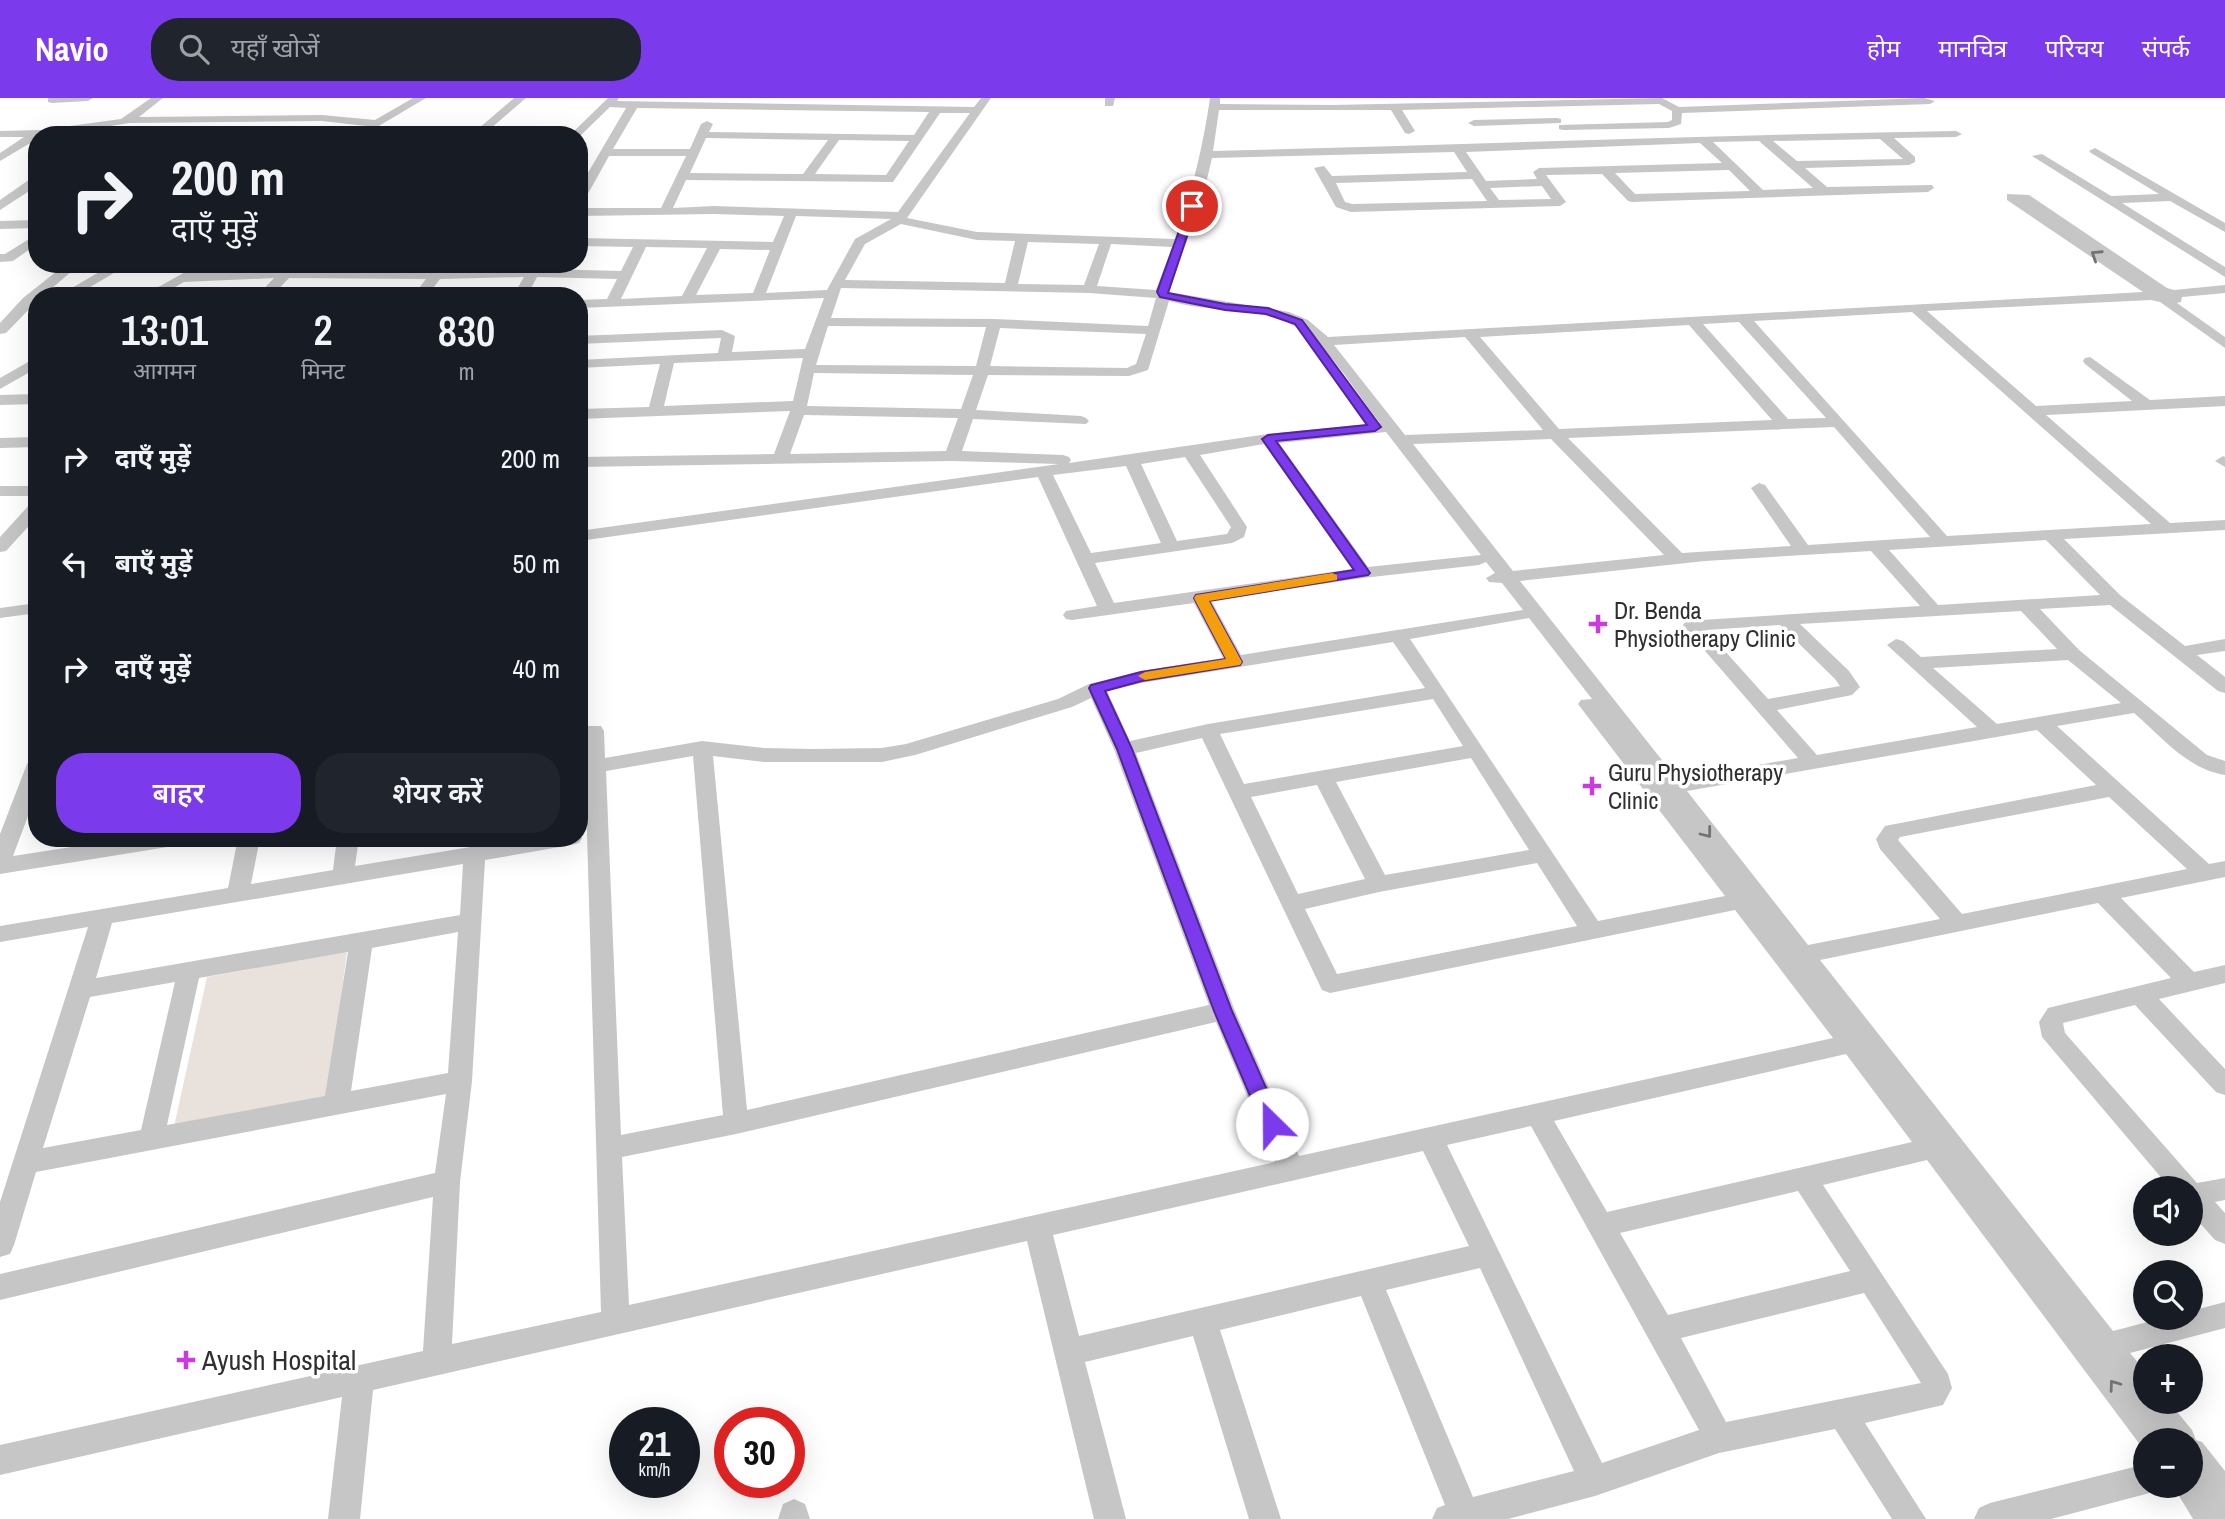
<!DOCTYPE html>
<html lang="hi">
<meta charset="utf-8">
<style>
:root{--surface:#171b24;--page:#20242c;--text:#f1f3f6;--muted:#9ea1a6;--accent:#7c3aed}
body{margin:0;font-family:"Archivo Narrow","Noto Sans Devanagari",sans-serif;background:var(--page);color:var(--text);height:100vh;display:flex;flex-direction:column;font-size:26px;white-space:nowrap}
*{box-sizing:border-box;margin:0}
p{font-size:23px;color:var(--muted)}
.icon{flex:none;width:38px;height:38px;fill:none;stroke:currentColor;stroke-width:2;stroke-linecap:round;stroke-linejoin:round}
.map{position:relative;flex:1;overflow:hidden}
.sheet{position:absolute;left:28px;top:189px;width:560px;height:560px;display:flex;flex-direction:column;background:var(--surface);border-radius:28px;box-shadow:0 7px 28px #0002}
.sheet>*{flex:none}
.banner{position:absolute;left:28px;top:28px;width:560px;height:147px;border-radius:28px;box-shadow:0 7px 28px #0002;background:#171b24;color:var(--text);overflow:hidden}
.fabs{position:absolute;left:2133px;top:1078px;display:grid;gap:14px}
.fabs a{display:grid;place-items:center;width:70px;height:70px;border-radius:50%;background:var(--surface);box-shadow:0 7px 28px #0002;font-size:35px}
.speed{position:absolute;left:609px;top:1309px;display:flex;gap:14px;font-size:35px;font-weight:700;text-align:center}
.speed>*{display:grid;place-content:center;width:91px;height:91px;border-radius:50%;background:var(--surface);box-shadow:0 7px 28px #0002;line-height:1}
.speed small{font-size:18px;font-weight:400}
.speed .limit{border:10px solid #d22;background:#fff;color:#111}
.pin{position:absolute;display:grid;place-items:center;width:60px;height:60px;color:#fff;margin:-30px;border:4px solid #fff;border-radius:50%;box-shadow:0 2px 7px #0007}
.me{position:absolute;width:77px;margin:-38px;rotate:337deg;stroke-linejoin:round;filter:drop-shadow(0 0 5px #0008)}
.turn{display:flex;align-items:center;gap:24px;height:147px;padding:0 28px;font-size:32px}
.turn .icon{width:91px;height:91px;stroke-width:2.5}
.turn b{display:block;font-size:49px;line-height:60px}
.eta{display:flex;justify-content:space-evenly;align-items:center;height:119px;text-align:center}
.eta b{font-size:42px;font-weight:600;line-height:49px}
.action{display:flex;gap:14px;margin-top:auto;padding:14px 28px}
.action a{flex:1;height:80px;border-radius:28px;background:var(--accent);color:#fff;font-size:28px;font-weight:600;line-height:80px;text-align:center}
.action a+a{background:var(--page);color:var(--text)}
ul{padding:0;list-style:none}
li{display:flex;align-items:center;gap:21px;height:105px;padding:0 28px}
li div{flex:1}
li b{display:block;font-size:26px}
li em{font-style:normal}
header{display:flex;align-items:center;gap:42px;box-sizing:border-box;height:98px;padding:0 35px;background:var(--accent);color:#fff}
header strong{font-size:33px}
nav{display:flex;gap:38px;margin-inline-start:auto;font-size:24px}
.search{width:490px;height:63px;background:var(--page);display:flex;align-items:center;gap:18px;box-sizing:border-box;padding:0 24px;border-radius:28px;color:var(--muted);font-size:26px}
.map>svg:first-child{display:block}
.green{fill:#e9e1db}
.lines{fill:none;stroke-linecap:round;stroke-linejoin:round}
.minor{fill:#c6c6c6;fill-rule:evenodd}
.oneway{stroke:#737373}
.route{fill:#7c3aed;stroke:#51269a;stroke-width:2}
.slow{fill:#f59e0b}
.poi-dot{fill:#cc39de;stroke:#fff;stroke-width:2.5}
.labels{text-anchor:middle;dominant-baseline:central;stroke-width:7;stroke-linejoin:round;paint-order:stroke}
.poi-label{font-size:24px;fill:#2f2f2f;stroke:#fff;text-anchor:start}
.near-poi-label{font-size:28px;fill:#2f2f2f;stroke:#fff;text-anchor:start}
</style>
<header>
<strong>Navio</strong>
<div class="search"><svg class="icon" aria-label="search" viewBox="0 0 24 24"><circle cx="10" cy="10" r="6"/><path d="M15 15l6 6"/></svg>यहाँ खोजें</div>
<nav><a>होम</a><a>मानचित्र</a><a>परिचय</a><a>संपर्क</a></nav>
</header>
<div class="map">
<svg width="2225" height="1421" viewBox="0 0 2225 1421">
<rect width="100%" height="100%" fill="#fff"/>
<!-- green -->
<path class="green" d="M347,854L327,1003L173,1033L207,879Z"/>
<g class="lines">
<!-- minor -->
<path class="minor" d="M48,0H93L88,3L52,5L48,4Z
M151,0H163L139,19L322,17L375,22L413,0H426L367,35L361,32L366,28L322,23L129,25L56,37H37V41L0,63V55L24,39H0V33L40,32L121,21Z
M514,0H526L483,37H471Z
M608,0H619L617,3L974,9L981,0H991L907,120L977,134L1175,141C1192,94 1203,49 1210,0H1220V6L1331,7L1662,0L1679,9L1924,0L1935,3L1930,6L1682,15L1681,26L1669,30L1563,32L1559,31V27L1668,24L1672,22V13L1659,6L1402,12L1415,33L1409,36L1405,35L1391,12H1219L1213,53C1461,47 1708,37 1956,33L1962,36L1956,39L1894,40L1915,59V64L1909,67L1805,70L1827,89L1932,87L1934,90L1928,94L1632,104L1628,103L1602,76L1546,77L1566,104L1560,108L1351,114L1336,109L1314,70L1324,68L1332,78L1467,74L1454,54L1212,60L1204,94L1169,194L1289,214L1308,222L1328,239L2143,194L2007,102V96L2029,97L2167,190L2174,192L2225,187V195L2182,199L2181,204L2177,205L2225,239V250L2160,204L2151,202L1927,213L2036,308L2132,303L2085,266L2083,263L2085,260L2090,259L2150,302L2225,298V308L2046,317L2170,425L2225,422V432L2064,441L2120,497L2185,548L2225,541V553L2197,557L2225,579V595L2218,593L2110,507L2040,511L2079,552L2207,657L2225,663V677C2187,671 2162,639 2134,615L2057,628L2209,766L2225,763V779L2121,800L2194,874L2225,867V885L2159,901L2225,971V997L2216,994L2135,907L2063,925L2065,935L2197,1085L2225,1080V1102L2215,1104L2225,1115V1146L2215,1142L2191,1115V1090H2170L2042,939L2039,924L2048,910L2171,880L2098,805L1820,862L2113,1233L2163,1220H2191V1213L2225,1204V1230L2130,1255L2146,1274V1304H2169L2192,1332L2196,1342L2202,1344L2225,1373V1421H2193L2173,1388H2191V1342H2146L2144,1352L1927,1062L1823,1087L1948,1276L1952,1290L1943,1307L1865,1325L1926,1421H1892L1835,1331L1719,1355L1595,1398L1508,1421H1432L1437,1410L1445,1407L1361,1198L1220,1232L1281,1421H1249L1193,1238L1085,1264L1126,1421H1094L1027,1143L373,1292L360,1421H328L342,1299L0,1377V1347L423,1253L433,1099L0,1202V1176L435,1075L446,996L36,1074L14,1147L10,1156L0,1159V1104L88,829L0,844V828L228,790L238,740H260L251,786L333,772L337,740H359L355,768L525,740H579V736L582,740L579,745L571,747L485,762L472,983L460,1084L452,1246L601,1214L584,633L587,628H601L604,633L605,660L702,643L764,650L812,651L882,650L906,646L1058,601L1089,586L1141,573L1223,560L1194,505L1072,522L1066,521L1063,517L1066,513L1097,508L1038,379L579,443V433L1059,366L952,363L579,369V359L774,356L790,313L579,321V311L649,309L660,266L579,270V262L718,255L721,240L579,246V238L722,232L735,238L732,254L805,251L824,200L579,210V202L607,201L617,181L537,179L527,198H513L524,179L440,181L427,198H413L426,181L289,180L272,198H257L274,180L184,184L159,198H142L196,168L203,172L200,175L282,172L289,169L295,172L432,173L437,166H447L446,172L528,171L531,166H541V171L621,173L633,149L579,148V140L773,144L784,118L714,116L579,118V110H661L686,58H609L585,101L579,105V90L626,10L610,9L579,39V37H570ZM637,10L929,14L914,37L709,34L713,26L707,23L701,26L690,51H613ZM940,15H970L898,114L714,108L673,110L686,82L893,84ZM706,40L828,42L803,76L690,75ZM1880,41L1903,61L1797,63L1773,43ZM839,42L909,43L886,77L815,76ZM1759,43L1813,90L1763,92L1713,44ZM1700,45L1722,65L1539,70L1533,74L1537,81L1486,83L1466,54ZM1729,72L1750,93L1635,96L1615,75ZM1472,81L1487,103L1352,106L1345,104L1336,85ZM1542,88L1551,101L1499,102L1490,90ZM796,118L891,121L855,141L827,192L766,195ZM901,126L977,142L1015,143L1005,185L845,182L865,146ZM1028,144L1099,146L1084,187L1018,186ZM1111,146L1172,149L1156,192L1097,188ZM646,149L707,150L682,198L621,201ZM720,151L770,152L753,195L696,197ZM841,190L1089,195L1156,200L1148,228L994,221L831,220ZM1169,203C1201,212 1233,211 1265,217C1320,227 1348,285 1380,325L1268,336L1069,365L1071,362L1069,359L1063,357L962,353L973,321L1086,326L1089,323L1086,320L1081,318L976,312L988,277L1129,278L1148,272ZM1912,214L2151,426L1947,438L1754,223ZM1739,224L1826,320L1788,321L1703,226ZM1689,227L1772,322L1559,331L1480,239ZM828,228L980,229H986L976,268L816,267ZM1000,230L1146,236L1136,266L1127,270L990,268ZM1465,239L1543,332L1405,337L1334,247ZM803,260L793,303L664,308L674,265ZM814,275L973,277L961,311L807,308ZM804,317L958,320L946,353L790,356ZM1834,329L1930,439L1808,447L1765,387L1759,385L1751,390L1791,448L1682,455L1568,340ZM1386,334L1481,457L1368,469L1279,345ZM1551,341L1664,457L1513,473L1413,346ZM1264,346L1352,471L1114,505L1095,465L1232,445L1244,439L1247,429L1200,357ZM1185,359L1231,429L1227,436L1177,443L1141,366ZM1126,368L1161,445L1091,455L1053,377ZM2046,442L2100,497L1938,507L1889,452ZM1871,453L1920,508L1686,523L1683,527L1686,531L1798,660L1677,681L1520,483L1705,463ZM1486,464L1495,475L1486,480L1489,484L1502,485L1523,512L1241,557L1211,502L1363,480L1479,467ZM2021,513L2057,551L1921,559L1903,543L1896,541L1887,547L1977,629L1817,657L1777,612L1852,597L1860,589L1849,573L1800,526ZM1529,520L1592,601L1581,602L1578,606L1581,610L1725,798L1598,823L1410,541ZM1780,527L1835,581L1840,588L1768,601L1706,532ZM1393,544L1425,590L1208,626L1130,643L1107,593L1141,585ZM2068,562L2121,605L1997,626L1933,570ZM1091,600L1114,651L1209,907L747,1012L713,658L764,664H882L915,657L1072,609ZM1433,601L1463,648L1244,686L1220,636ZM2037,632L2096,687L1885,728L1876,741L1880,751L1940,821L1808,847L1687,693ZM1202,640L1322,892L1330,895L1735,812L1833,940L1299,1058L1235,913L1136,655ZM693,658L723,1017L621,1037L606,673ZM1471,660L1529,752L1385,777L1336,684ZM1317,687L1365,781L1298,796L1251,699ZM2109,699L2187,771L1962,816L1898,742L1900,739ZM1537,765L1577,828L1337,876L1305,811L1379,794ZM463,766L460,817L96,880L112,825ZM458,834L448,975L351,993L372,850ZM348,854L325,998L167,1027L199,880ZM175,884L141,1032L43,1050L90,899ZM1216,924L1275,1064L629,1207L622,1059L736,1036ZM1846,956L1912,1044L1607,1114L1554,1023ZM1531,1028L1699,1332L1602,1365L1447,1047ZM1423,1053L1469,1148L1079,1238L1053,1137ZM1798,1093L1850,1173L1668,1217L1620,1135ZM1480,1170L1574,1373L1473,1399L1386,1192ZM1864,1195L1921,1285L1726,1324L1681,1240Z
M1105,0H1115L1113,8H1105Z
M1557,20L1561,21V25L1474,28L1468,25L1474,22Z
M2095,50L2225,125V134L2170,103L2122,105L2225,169V179L2032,58L2042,56L2111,98L2159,96L2091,55L2089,53Z
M33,79H37V88L0,112V102Z
M37,122V130L0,131V123Z
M37,136V146L13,163L0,164V156H5Z
M66,166H80L43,198H37V203L6,235L0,236V225L23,200Z
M113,166H129L75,198H58Z
M37,259V270L0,291V280Z
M37,296V306L0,307V297Z
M37,339V349L0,350V340Z
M2223,358L2225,359V369L2215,363Z
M0,388H37V398H0Z
M37,404V419L6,453L0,454V439L31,405Z
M37,505V515L0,520V510Z
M37,659V694L13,758L130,740H191L188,745L180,747L0,776V736L27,666L30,661Z
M2146,1366V1388H2159L2157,1392L2146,1396L2051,1421H1974L1979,1410L1990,1405Z
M794,1401L805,1406L810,1421H778L783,1406Z"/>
</g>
<!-- one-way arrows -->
<defs><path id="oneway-chevron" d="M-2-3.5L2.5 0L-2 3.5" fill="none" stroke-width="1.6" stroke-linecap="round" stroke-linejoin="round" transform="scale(1.75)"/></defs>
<g class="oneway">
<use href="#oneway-chevron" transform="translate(2096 157) rotate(-147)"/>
<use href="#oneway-chevron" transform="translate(1707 735) rotate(52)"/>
<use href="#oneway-chevron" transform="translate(2114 1287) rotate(-126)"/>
</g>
<!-- route -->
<path class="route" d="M1192,105L1197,108L1168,195L1225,206L1268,210L1302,222L1381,329L1375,333L1276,343L1370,475L1368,477L1209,503L1242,564L1240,567L1142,583L1105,593L1132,651L1232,913L1282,1026L1279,1032L1272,1034L1265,1032L1262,1026L1214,913L1117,651L1089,590L1091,587L1141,574L1226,561L1194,500L1196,497L1354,472L1262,341L1268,337L1367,327L1295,226L1266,216L1225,212L1160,199L1157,194L1188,108Z"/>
<!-- slow -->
<path class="slow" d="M1332,475L1337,477V482L1209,503L1242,564L1240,567L1145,582L1138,578L1145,574L1226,561L1194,500L1196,497Z"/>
<!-- markers -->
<g class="poi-dot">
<path d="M1594.5 515.5h7v7h7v7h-7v7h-7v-7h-7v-7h7z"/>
<path d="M1588.5 677.5h7v7h7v7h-7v7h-7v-7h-7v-7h7z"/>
<path d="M182.5 1251.5h7v7h7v7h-7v7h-7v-7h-7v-7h7z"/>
</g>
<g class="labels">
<!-- poi labels -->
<g class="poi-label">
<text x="1614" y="512">Dr. Benda<tspan x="1614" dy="28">Physiotherapy Clinic</tspan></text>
<text x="1608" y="674">Guru Physiotherapy<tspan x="1608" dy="28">Clinic</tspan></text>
</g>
<!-- near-poi labels -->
<g class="near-poi-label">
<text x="202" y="1262">Ayush Hospital</text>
</g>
</g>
</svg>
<div class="fabs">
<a><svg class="icon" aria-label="sound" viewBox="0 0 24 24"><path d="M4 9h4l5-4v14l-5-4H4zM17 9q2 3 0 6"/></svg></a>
<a><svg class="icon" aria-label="search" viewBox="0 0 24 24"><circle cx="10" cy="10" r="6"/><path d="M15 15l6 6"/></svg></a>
<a>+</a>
<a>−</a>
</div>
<div class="speed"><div>21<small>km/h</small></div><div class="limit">30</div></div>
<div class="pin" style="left:1192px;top:108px;background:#d93025"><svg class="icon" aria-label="arrive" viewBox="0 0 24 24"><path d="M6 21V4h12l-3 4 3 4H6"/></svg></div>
<svg class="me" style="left:1272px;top:1026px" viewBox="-20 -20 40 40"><circle r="19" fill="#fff"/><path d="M0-13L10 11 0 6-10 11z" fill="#7c3aed"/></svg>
<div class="banner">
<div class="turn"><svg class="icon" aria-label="right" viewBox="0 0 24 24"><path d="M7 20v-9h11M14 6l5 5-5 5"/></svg><div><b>200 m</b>दाएँ मुड़ें</div></div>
</div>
<section class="sheet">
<div class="eta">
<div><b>13:01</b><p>आगमन</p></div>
<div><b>2</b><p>मिनट</p></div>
<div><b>830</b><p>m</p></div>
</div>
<ul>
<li><svg class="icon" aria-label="right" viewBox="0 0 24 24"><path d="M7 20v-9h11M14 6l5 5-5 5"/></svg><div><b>दाएँ मुड़ें</b></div><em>200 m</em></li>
<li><svg class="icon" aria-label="left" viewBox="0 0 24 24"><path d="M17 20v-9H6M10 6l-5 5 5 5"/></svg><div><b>बाएँ मुड़ें</b></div><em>50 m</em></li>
<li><svg class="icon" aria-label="right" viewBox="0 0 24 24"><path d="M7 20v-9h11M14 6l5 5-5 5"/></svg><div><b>दाएँ मुड़ें</b></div><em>40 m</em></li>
</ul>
<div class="action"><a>बाहर</a><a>शेयर करें</a></div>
</section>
</div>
